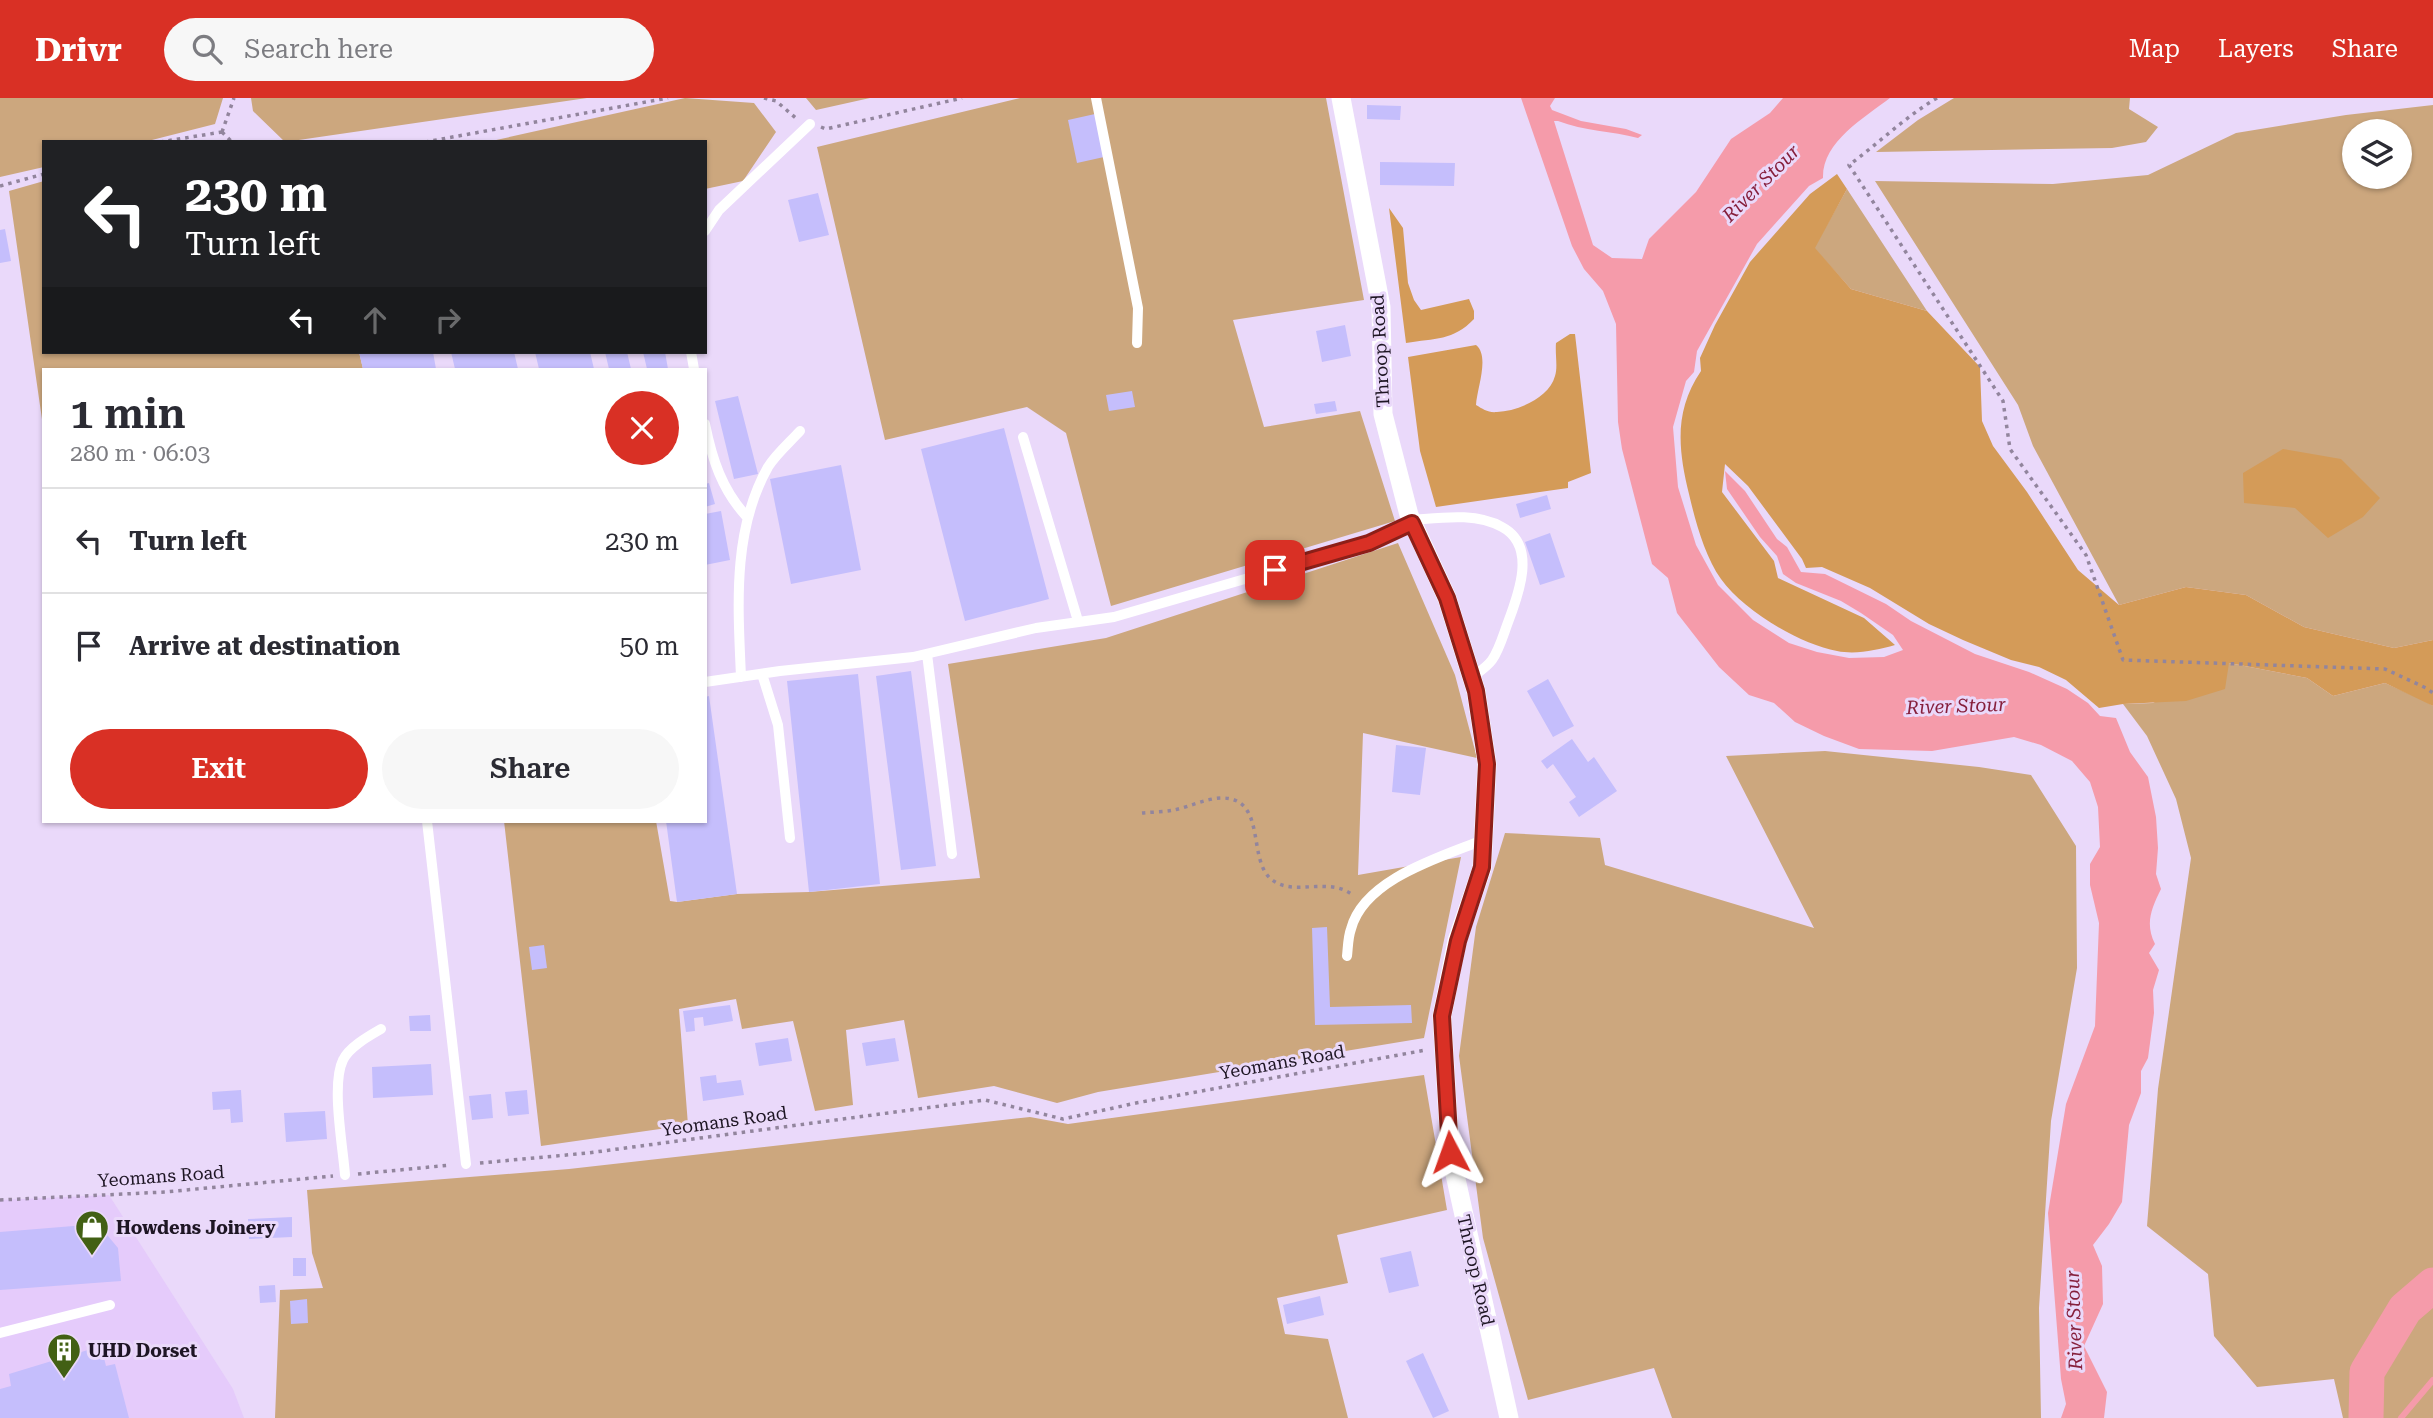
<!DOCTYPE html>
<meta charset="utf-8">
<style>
:root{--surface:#fff;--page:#f7f7f7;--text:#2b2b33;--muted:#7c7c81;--line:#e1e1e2;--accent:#d93025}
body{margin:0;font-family:"Roboto Serif",serif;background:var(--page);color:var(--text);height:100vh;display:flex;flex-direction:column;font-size:26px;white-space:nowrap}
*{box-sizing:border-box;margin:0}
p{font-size:23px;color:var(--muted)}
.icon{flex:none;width:38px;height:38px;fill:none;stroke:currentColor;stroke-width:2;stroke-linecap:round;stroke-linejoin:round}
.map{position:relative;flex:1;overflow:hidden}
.side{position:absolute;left:42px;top:270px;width:665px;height:455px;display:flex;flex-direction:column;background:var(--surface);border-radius:0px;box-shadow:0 2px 5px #0004}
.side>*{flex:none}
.top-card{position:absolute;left:42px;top:42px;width:665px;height:214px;border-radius:0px;box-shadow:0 2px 5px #0004;background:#202124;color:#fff;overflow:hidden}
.tools{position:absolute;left:2342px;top:21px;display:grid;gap:14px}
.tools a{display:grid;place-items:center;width:70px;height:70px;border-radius:50%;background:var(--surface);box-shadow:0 2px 5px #0004;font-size:35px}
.pin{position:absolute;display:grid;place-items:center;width:60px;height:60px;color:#fff;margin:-30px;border-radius:14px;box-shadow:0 4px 10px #0006}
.me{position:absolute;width:77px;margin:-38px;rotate:356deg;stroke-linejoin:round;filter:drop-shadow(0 0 5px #0008)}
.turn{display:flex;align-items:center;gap:24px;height:147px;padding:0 28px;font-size:32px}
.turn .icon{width:91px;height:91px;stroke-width:2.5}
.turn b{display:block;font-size:49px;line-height:60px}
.lanes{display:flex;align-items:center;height:66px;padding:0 28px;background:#0003;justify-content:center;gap:35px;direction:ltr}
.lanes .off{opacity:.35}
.round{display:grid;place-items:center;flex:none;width:74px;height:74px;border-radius:37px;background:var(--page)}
.head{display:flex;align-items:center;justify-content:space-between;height:119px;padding:0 28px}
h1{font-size:42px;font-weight:600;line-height:52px}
.action{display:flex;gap:14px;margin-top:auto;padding:14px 28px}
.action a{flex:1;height:80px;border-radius:42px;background:var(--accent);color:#fff;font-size:28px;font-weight:600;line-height:80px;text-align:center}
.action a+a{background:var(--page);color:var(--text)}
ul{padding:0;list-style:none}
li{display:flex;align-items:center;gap:21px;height:105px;padding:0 28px;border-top:2px solid var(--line)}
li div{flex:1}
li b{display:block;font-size:26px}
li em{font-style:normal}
header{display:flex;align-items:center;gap:42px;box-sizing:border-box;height:98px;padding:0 35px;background:var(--accent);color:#fff}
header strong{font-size:33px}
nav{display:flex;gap:38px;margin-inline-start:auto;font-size:24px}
.search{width:490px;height:63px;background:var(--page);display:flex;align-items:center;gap:18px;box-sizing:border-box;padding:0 24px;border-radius:38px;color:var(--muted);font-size:26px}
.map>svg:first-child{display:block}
.built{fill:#e5cbfb}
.green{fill:#cca77e;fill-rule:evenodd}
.forest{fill:#d49b58}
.water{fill:#f59baa}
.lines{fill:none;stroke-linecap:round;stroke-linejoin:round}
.stream{stroke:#f59baa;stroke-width:6}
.river{stroke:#f59baa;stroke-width:35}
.building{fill:#c5befc}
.path{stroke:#92859d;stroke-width:3.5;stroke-dasharray:3.5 5;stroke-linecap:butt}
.service{stroke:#fff;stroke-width:10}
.minor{stroke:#fff;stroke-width:19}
.route-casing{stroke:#8d1f18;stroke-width:18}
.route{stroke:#d93025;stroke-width:12}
.labels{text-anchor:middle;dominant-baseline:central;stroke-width:6;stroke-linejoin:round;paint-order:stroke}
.street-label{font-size:18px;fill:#1e1624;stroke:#ead9fa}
.poi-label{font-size:18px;font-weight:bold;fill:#1e1624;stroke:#ead9fa;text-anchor:start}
.water-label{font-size:19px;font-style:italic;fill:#861f3c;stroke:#ead9fa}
</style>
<header>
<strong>Drivr</strong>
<div class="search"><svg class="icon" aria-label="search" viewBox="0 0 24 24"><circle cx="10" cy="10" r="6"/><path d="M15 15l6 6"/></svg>Search here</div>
<nav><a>Map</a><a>Layers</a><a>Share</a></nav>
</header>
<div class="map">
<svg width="2433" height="1320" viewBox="0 0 2433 1320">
<rect width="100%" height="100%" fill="#ead9fa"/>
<!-- built -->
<path class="built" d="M109,1097L233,1291L244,1320H0V1102Z"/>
<!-- green -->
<path class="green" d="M0,0H223L215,26L144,44H44V69L0,79Z
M251,0H587L285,44L253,13Z
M685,0L754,5L776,34L743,83L705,91V44H487Z
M806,0H870L816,12Z
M1020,0H1326L1364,202L1233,222L1264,329L1360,313L1395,423L1111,508L1066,335L1027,309L885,342L817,49Z
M1954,0H2130L2129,11L2158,29L2146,44L2112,50L1876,54L1918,22Z
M2433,7V542L2394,550L2304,529L2246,497L2186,489L2119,507L2033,348L2018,307L1875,83L2053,86L2148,77L2236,35L2346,17ZM2354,33H2399V79H2354Z
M44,83V254H359L363,271H44V335L9,93Z
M1847,91L1927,213L1851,191L1814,150Z
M1398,445L1455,577L1477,660L1363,635L1358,777L1461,759L1424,940L1098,994L1057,1005L994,988L918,1000L904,922L846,932L853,1007L815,1013L793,923L742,931L736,901L679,911L688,1027L541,1048L504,723H656L670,803L677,804L737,796L809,794L980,780L948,566L1106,540Z
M2229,565L2307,580L2333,598L2385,585L2425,603L2433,608V1320H2343L2334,1281L2257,1289L2214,1238L2208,1176L2147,1128L2158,991L2191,760L2176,701L2147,638L2123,606L2153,605Z
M1825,653L1979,669L2031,677L2076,748L2077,870L2051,1023L2039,1210L2041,1320H1672L1654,1270L1528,1302L1483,1140L1459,958L1476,829L1505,735L1600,740L1605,767L1814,830L1726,658Z
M1424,977L1447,1112L1337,1137L1348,1185L1277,1200L1285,1236L1328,1241L1348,1320H275L280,1192L323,1190L312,1155L307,1092L569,1071L1030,1019L1068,1026Z"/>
<!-- forest -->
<path class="forest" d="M1837,76L1847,91L1815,150L1851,191L1927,213L1980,269L1982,323L1993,348L2027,394L2078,472L2119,507L2186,489L2246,497L2304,529L2394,550L2433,542V608L2385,585L2333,598L2307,580L2229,565L2225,591L2186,603L2123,606L2099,610L2066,582L2039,569L2011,562L1963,542L1929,526L1870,490L1822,469L1806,470L1802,461L1748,388L1725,366L1722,394L1774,463L1778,480L1864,520L1895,547C1877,552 1856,557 1837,553C1799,546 1743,512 1721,481C1705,459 1695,422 1689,396C1678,351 1674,313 1701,273L1700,260L1715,227L1750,164L1810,96Z
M1389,110L1403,130L1408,185L1414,202L1421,212L1469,201L1474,213V221C1453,243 1435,240 1406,245Z
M1570,236H1575L1591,375L1568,384V390L1436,409L1420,353L1408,259L1476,247C1490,258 1477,290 1476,307C1483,311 1488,315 1497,314C1518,313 1549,300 1555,278C1558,269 1555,256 1556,245Z
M2283,351L2341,361L2380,400L2363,419L2328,440L2295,410L2244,405L2243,375Z"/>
<!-- water -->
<path class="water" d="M1521,0H1555L1550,8L1552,12L1581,23L1626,31L1642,37L1638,40C1612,33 1584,33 1558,23H1554L1593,147L1612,160L1642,161L1649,141L1696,94L1731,41L1770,15L1783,0H1890C1864,20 1822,44 1823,80L1809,88L1757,146L1697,253L1694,274L1686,283L1673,329L1678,389L1696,447L1718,487L1753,522L1789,545L1817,554L1849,560L1884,559L1903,552L1893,537L1861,515L1841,503L1796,485L1783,476L1777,458L1760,439L1727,391L1725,373L1745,393L1777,441L1787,449L1801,474L1825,476L1886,506L1911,523L1975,556L2029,574L2067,591L2088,605L2100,618L2116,620L2130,654L2148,679L2156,719L2158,750L2156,776L2161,791C2151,811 2145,826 2155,846L2149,855L2159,872L2153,892L2154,915L2148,960L2141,973V995L2129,1027L2122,1104L2109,1126L2093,1147L2102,1168L2103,1206L2084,1248L2107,1294L2104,1320H2061L2066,1306L2061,1281L2048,1115L2066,1006L2095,928L2099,825L2090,787V766L2100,749L2098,709L2090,684L2072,663L2041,647L2014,639L1932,653L1859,651L1824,638L1795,624L1774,605L1749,597L1719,569L1677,515L1668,480L1652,466L1622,351L1618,324L1616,226L1603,193L1584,171L1572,148Z"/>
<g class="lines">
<!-- stream -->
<path class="stream" d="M2401,1320L2433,1282"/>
<!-- river -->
<path class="river" d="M2366,1320L2367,1274L2405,1211L2433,1187"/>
</g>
<!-- building -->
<path class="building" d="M1367,7L1401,8L1400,22L1367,21Z
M1095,16L1104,59L1077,65L1068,22Z
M1380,64L1455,65L1454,88L1380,87Z
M818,95L829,137L799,144L788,102Z
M5,131L11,163L0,165V132Z
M1345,227L1351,258L1322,264L1316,233Z
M359,254H433L436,271H363Z
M451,254H514L518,271H455Z
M535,254H590L594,271H539Z
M605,254H627L631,271H609Z
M643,254H665L668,271H647Z
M1132,293L1135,309L1109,313L1106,297Z
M738,298L758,376L734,381L715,303Z
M1335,303L1337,313L1316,316L1314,306Z
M1004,330L1049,501L965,523L921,351Z
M841,367L861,472L791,486L770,381Z
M709,385L715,406L705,409V386Z
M1547,397L1551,411L1520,420L1516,406Z
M721,413L730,462L705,467V416Z
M1550,435L1565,479L1540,487L1525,444Z
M911,573L936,768L901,772L876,578Z
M858,576L880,786L809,794L787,583Z
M1548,581L1574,628L1553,639L1527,593Z
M709,598L737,796L677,804L666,723H705V599Z
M1572,641L1588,664L1594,659L1617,693L1579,719L1569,704L1576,699L1553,666L1547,671L1541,663Z
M1396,647L1426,650L1420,697L1392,694Z
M1327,829L1330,909L1411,907L1412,925L1315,927L1312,830Z
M544,847L547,870L532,872L529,849Z
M730,907L733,923L704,928L703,919L694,920L695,933L686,934L683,913Z
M430,917L431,933H410L409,918Z
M788,940L792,963L759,968L755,945Z
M895,940L899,963L866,968L862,945Z
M431,966L433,997L373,1000L372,969Z
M716,977L717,985L741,982L744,997L703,1003L700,979Z
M241,992L243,1024L231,1025L230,1011L213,1012L212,994Z
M527,992L529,1016L508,1018L505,994Z
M491,996L493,1020L472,1022L469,998Z
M325,1013L327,1041L286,1044L284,1015Z
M292,1119V1139L249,1141L248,1121Z
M98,1126L118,1150L121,1183L0,1192V1134Z
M1411,1153L1419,1188L1389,1195L1380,1160Z
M293,1160H306V1178H293Z
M275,1187L276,1204L260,1205L259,1188Z
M1320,1198L1324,1217L1287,1226L1283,1207Z
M307,1201L308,1225L291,1226L290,1203Z
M101,1248L106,1268L115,1266L129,1320H0V1291L11,1288L9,1276Z
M1423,1255L1449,1313L1433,1320L1406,1263Z"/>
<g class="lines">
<!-- path -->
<path class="path" d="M764,0L776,3L797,21
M1937,0C1905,19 1879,45 1849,67L2003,303L2010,351L2086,457L2123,562L2385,571L2426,590L2433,595
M821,29L826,31L962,0
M222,34L234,0
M222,34L232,44
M160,44L222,34
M425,44L668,0
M0,88L44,76
M1142,715C1152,714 1164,714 1174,712C1189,709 1207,700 1222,700C1267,700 1247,761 1271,781C1293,800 1329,777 1354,798
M480,1065L588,1055L985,1002L1063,1021L1136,1005L1426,952
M358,1076L451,1067
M0,1102L165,1094L333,1078"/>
<!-- service -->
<path class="service" d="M1096,0L1138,210L1137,245
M705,133L719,112L810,26
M691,254L694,271
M705,326C712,361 722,392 747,419
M1023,339L1078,523
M1411,422C1440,420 1475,414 1502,429C1538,448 1518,498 1507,527C1503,538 1499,552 1492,562C1487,569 1479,574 1472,579
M927,556L952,756
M762,576L778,627L790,740
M741,579C738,508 732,433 768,369C776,356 790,344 800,333
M705,584L780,573L913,559L1036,530L1114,519L1369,445L1412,425
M427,723L466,1066
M1347,858C1348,849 1348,839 1351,831C1364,781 1441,759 1483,742
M345,1077C343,1049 331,986 343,962C349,949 369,938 381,931
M0,1235L110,1207"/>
<!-- minor -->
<path class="minor" d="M1341,0L1381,209L1383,316L1409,417L1447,500L1476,593L1487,666L1482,770L1457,843L1442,918L1450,1054L1509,1320"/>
</g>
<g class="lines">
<!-- route casing -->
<g class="route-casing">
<path id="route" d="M1275,472L1369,445L1412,425L1447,500L1476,593L1487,666L1482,769L1458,843L1442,918L1450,1054"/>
</g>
<!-- route -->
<use href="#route" class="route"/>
</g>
<!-- icons -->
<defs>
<g id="shop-pin" transform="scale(1.75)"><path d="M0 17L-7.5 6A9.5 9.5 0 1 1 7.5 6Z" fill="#426014" stroke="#ead9fa"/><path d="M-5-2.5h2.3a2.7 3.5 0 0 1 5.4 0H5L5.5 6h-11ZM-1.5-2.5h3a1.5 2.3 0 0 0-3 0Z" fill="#fff"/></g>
<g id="building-pin" transform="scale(1.75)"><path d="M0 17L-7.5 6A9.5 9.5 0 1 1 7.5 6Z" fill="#426014" stroke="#ead9fa"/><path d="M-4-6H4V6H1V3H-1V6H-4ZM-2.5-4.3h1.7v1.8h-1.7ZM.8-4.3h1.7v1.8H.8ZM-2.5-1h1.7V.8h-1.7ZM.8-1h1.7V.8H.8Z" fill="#fff"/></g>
</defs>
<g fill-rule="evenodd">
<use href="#shop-pin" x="92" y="1129"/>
<use href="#building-pin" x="64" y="1252"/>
</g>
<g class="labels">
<!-- street labels -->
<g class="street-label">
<text transform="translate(1380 253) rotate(-93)">Throop Road</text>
<text transform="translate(1282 964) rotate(-10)">Yeomans Road</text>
<text transform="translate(724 1023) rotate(-8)">Yeomans Road</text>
<text transform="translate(161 1078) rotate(-4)">Yeomans Road</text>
<text transform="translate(1476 1172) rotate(77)">Throop Road</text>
</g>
<!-- poi labels -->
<g class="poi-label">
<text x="116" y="1129">Howdens Joinery</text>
<text x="88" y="1252">UHD Dorset</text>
</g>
<!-- water labels -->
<g class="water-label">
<text transform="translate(1761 85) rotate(-45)">River Stour</text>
<text transform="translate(1956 608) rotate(-2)">River Stour</text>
<text transform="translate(2074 1222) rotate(-92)">River Stour</text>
</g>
</g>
</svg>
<div class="tools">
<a><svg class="icon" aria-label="layers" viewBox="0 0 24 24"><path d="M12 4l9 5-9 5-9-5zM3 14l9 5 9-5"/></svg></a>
</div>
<div class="pin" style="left:1275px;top:472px;background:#d93025"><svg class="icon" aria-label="arrive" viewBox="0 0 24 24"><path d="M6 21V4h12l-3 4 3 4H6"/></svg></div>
<svg class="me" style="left:1450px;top:1054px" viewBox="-20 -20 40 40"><path d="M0-17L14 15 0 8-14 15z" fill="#d93025" stroke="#fff" stroke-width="4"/></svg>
<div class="top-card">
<div class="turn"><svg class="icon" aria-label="left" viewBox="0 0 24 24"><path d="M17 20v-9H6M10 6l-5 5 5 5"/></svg><div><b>230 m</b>Turn left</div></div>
<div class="lanes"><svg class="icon" aria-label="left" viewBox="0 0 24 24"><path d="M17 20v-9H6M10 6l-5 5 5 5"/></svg><svg class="icon off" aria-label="ahead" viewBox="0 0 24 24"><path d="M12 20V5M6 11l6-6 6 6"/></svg><svg class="icon off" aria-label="right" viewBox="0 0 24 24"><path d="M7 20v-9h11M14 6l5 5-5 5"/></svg></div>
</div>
<section class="side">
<div class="head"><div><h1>1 min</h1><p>280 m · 06:03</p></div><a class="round" style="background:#d93025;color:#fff"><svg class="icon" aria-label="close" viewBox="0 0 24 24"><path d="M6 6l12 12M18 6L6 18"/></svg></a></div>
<ul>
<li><svg class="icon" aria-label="left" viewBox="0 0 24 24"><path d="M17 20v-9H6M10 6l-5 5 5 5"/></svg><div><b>Turn left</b></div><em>230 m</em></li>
<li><svg class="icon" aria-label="arrive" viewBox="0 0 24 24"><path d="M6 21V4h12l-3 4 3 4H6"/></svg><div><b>Arrive at destination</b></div><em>50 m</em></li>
</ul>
<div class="action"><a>Exit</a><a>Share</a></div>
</section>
</div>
